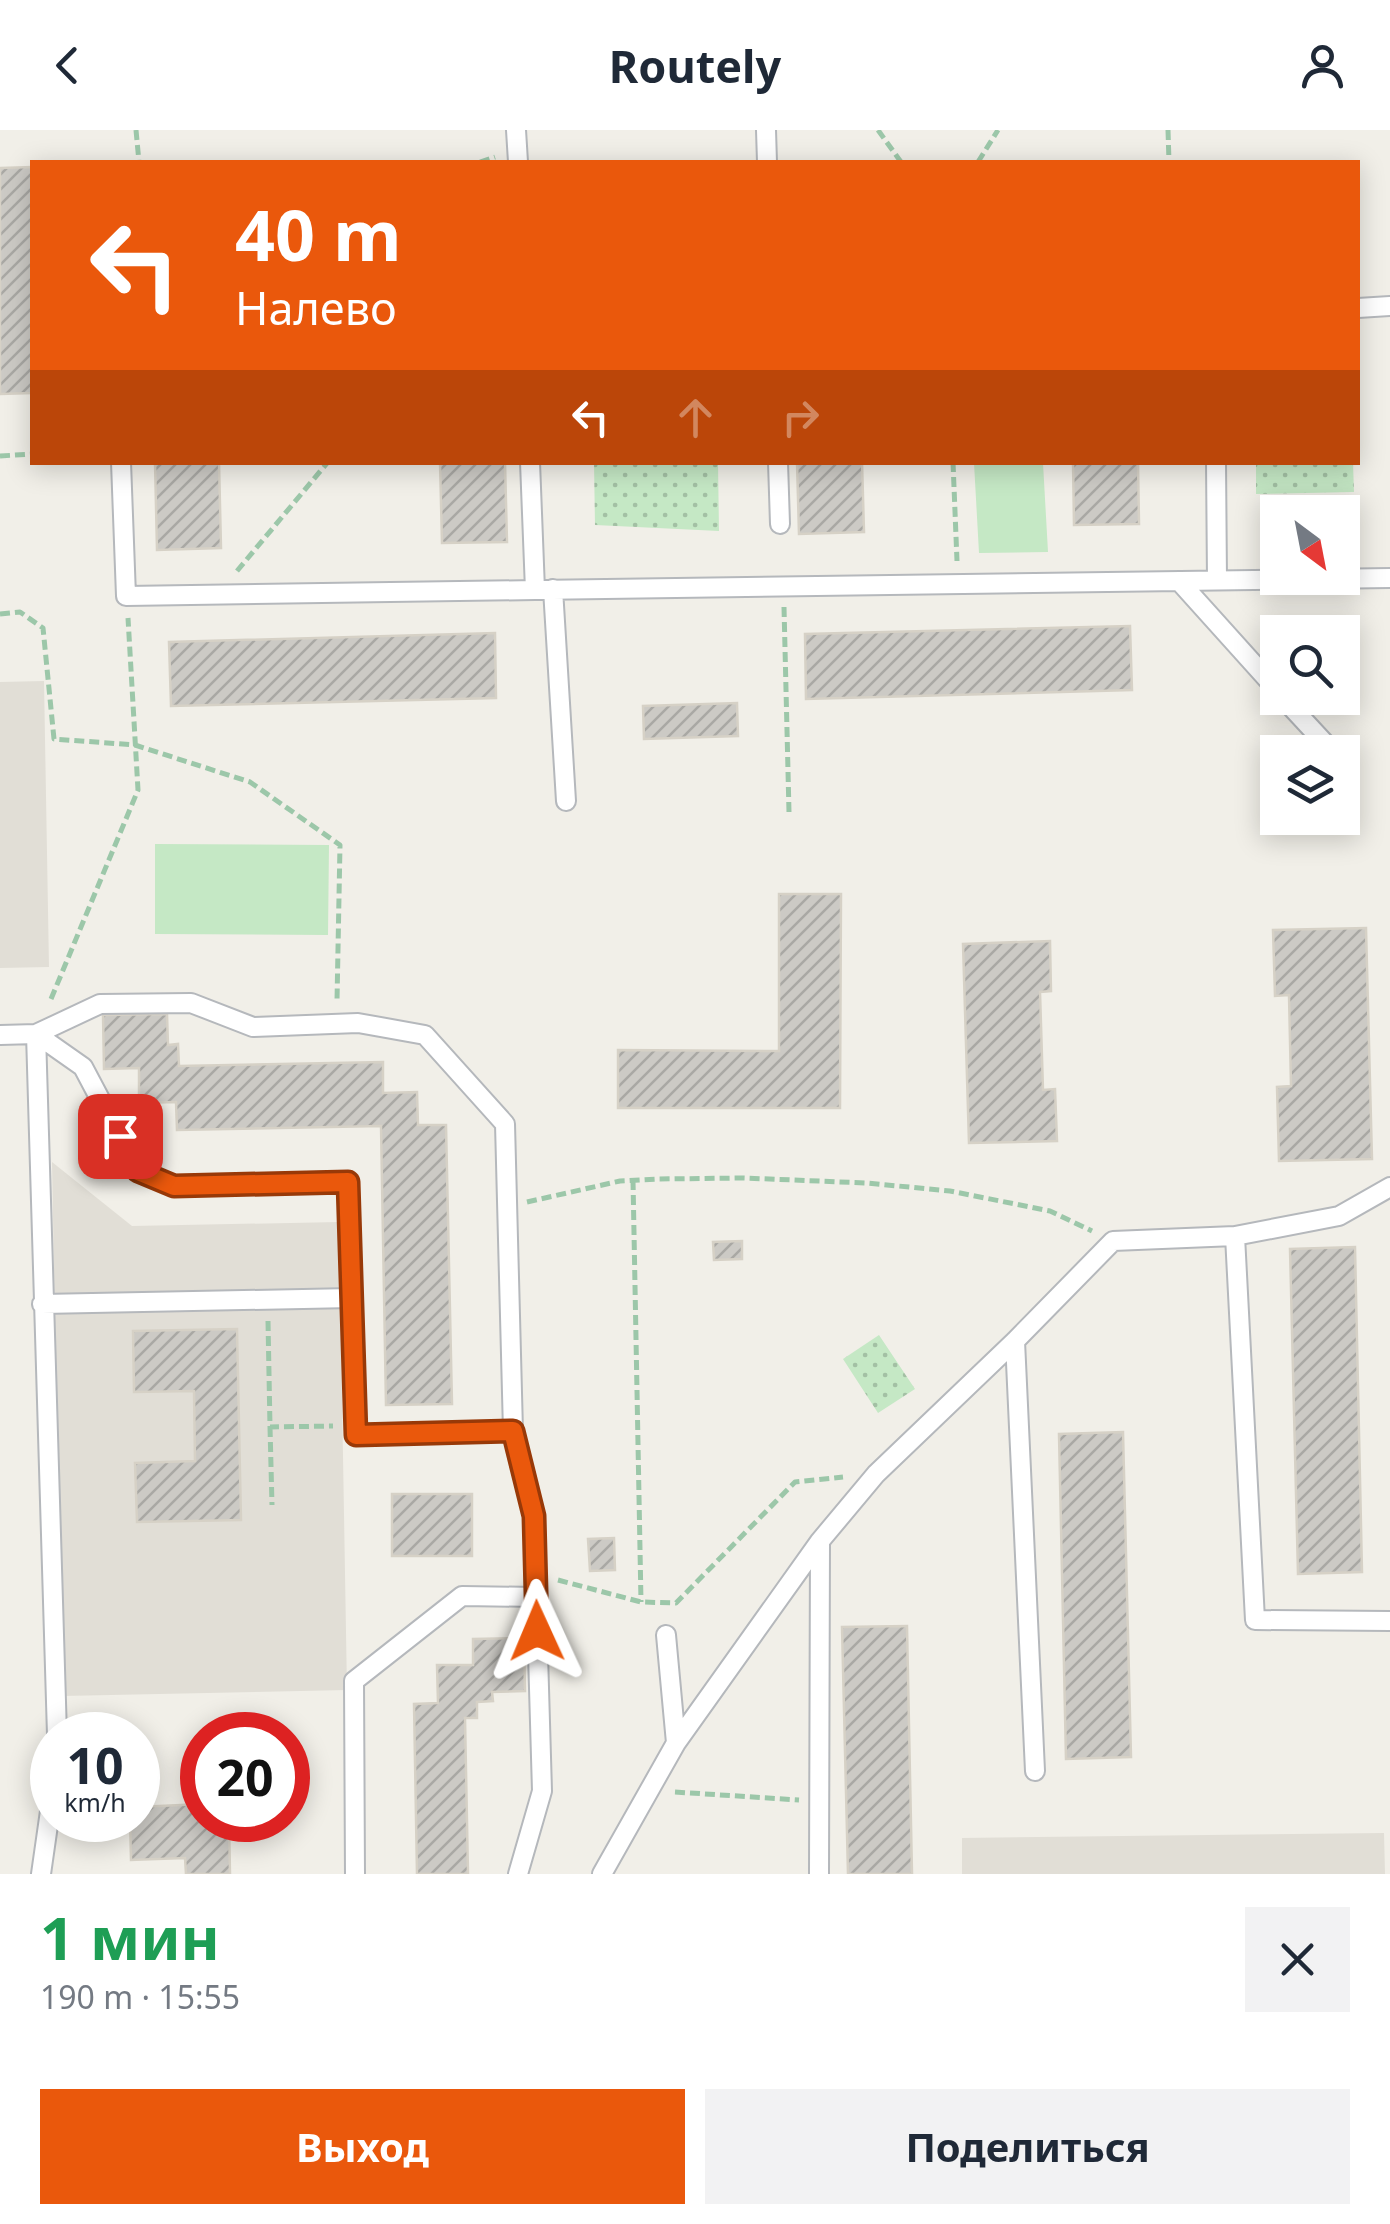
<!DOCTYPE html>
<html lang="ru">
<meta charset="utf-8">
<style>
:root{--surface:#fff;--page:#f2f2f3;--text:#1f2937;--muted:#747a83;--accent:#ea580c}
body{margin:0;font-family:"Noto Sans",sans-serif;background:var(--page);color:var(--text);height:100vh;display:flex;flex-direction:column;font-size:38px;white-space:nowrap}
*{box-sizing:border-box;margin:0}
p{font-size:32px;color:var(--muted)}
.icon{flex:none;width:55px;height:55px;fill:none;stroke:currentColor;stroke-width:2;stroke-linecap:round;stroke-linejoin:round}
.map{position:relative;height:1744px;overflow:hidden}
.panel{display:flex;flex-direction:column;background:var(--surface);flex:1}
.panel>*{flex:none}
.guide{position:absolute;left:30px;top:30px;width:1330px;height:305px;border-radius:0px;box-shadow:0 5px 25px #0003;background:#ea580c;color:#fff;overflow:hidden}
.needle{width:65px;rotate:148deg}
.controls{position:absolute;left:1260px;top:365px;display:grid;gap:20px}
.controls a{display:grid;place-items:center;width:100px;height:100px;border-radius:0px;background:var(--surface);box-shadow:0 5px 25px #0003;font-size:50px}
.speed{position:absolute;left:30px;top:1582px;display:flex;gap:20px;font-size:50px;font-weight:700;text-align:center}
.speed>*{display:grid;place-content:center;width:130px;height:130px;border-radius:50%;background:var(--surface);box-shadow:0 5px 25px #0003;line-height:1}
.speed small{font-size:25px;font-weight:400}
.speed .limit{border:15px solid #d22;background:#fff;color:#111}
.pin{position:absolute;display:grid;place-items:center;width:85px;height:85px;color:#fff;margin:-42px;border-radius:20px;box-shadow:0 5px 15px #0006}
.me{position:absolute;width:110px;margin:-55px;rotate:359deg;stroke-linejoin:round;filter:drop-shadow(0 0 8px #0008)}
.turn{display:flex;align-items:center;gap:35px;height:210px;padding:0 40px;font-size:45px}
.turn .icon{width:130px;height:130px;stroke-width:2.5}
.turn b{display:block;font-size:70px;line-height:85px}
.lanes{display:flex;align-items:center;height:95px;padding:0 40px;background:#0003;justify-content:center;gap:50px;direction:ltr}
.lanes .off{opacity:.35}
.round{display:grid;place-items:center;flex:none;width:105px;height:105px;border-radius:0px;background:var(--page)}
.overview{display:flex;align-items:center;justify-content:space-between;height:170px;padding:0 40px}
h1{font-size:60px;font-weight:700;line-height:75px;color:#1e9e55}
.button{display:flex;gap:20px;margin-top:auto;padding:20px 40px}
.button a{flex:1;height:115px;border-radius:0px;background:var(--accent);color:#fff;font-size:40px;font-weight:700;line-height:115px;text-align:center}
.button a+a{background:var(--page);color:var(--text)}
header{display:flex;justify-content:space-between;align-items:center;height:130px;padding:0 40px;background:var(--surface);font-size:45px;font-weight:700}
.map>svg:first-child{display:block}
.education{fill:#e1ded6}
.grass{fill:#c5e8c5}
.park{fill:url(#park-dots)}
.building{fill:url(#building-hatch);stroke:#d6d1c6;stroke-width:2.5}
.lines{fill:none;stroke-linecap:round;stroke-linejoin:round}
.lane-casing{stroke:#b5b8bc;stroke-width:22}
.path{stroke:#9cc7a9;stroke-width:5;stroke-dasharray:10 5;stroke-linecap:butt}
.lane{stroke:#fff;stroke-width:18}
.route-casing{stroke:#983908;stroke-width:25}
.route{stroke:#ea580c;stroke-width:18}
</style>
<header><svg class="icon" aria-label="back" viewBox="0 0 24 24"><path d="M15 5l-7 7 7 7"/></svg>Routely<svg class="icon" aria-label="person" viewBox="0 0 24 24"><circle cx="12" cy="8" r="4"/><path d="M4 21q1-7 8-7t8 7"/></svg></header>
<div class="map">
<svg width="1390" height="1744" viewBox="0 0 1390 1744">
<defs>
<pattern id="park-dots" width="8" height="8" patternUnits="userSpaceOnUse" patternTransform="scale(2.5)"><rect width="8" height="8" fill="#c5e8c5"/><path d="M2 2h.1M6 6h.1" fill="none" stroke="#a3c0a4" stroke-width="1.8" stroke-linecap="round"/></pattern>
<pattern id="building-hatch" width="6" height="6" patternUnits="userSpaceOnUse" patternTransform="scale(2.5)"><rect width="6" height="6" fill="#cccac5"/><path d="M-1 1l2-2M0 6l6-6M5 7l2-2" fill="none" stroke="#a9a8a4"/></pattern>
</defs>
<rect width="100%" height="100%" fill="#f1efe8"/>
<!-- education -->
<path class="education" d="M44,551L49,837L0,838V552Z
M52,1032L132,1096L339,1092L347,1560L62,1566Z
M1384,1703L1385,1744H962V1708Z"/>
<!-- grass -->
<path class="grass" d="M974,333H1043L1048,422L979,423Z
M155,714L329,715L328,805L155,804Z"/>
<!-- park -->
<path class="park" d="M594,333H718L719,401L595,395Z
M1256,333H1353L1354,362L1256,364Z
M879,1205L915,1259L878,1283L843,1229Z"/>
<!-- building -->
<path class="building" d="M32,37V263L0,264V38Z
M155,332H219L221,418L157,420Z
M440,332H505L507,412L442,413Z
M797,332H862L864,402L799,404Z
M1073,332H1138L1139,394L1074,395Z
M1130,496L1132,560L806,569L805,504Z
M495,503L496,568L171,576L169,512Z
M737,573L738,606L644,609L643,576Z
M779,764H841L840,978H618V920L779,921Z
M1366,798L1372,1029L1279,1031L1277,957L1291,956L1289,865L1275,866L1273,800Z
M1050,811L1051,861L1040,862L1043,960L1055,959L1057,1011L969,1013L963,814Z
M167,884L168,915L178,914L179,936L383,932V963L417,962L418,995H446L452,1274L386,1275L381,996L177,1000L176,972L139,973V938L104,939L103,885Z
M742,1111V1129L714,1130L713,1112Z
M1355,1117L1362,1442L1298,1444L1290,1119Z
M237,1199L241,1390L137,1392L135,1333L195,1331L194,1261L134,1262L133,1201Z
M1123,1302L1131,1627L1066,1629L1059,1304Z
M392,1364H472V1426H392Z
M614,1408L615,1440L590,1441L588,1409Z
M907,1496L912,1744H848L842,1497Z
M524,1508L525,1561L492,1562L493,1571L477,1572V1588H465L468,1744H417L414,1574L438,1573L437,1535H473V1509Z
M202,1674V1690H229L230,1744H186L185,1728L131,1730L130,1690H138V1677Z"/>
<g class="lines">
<!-- lane casing -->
<g class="lane-casing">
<path id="lane" d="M516,0L518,32
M766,0L767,32
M1358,178L1390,176
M121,332L126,466L535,460
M530,332L535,460L1390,448
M778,332L780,394
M1216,332L1217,450
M1179,451L1278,561
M553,459L566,671
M1283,568L1333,622
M1342,633L1344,636
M36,904L83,937L138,1041L175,1056L348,1051L356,1305L513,1301
M36,904L57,1605
M0,905L36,904L100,874L191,873L253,897L358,893L425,905L505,994L513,1301L534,1386L542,1661L518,1744
M1235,1106L1339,1086L1390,1057
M42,1174L352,1168
M1015,1211L1035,1641
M666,1505L676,1613
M41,1744L52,1667
M355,1744L354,1551L462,1466L536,1467
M602,1744L676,1613L820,1411L876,1344L1015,1211L1113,1111L1235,1106L1255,1490L1390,1491
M819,1744L820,1412"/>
</g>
<!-- path -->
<path class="path" d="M136,0L139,32
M878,0L901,32
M1168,0L1169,32
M480,32L495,27
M978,32L998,0
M0,326L32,324
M953,332L957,431
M237,441L328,332
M784,477L789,682
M0,484L20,482L43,498L54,609L135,615L250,652L340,715L337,871
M51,869L138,660L128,488
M633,1050L641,1472
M527,1072L620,1051L658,1049L744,1048L867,1053L950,1061L1050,1081L1092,1101
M268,1191L270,1297L333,1296
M270,1297L272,1375
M558,1450L641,1472L676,1473L795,1352L843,1347
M675,1662L799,1670"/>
<!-- lane -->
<use href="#lane" class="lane"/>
</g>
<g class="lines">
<!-- route casing -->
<g class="route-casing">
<path id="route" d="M120,1006L138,1041L174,1056L348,1052L356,1305L513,1301L534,1386L537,1501"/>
</g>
<!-- route -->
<use href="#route" class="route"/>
</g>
</svg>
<div class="controls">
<a><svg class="needle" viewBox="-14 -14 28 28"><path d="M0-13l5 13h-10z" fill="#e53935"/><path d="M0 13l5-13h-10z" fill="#747a83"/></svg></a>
<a><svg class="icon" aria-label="search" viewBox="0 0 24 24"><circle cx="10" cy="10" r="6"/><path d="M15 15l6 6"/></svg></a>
<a><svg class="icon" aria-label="layers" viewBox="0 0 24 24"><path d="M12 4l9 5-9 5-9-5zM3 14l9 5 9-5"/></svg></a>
</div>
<div class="speed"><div>10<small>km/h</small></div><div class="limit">20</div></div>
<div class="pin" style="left:120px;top:1006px;background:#d93025"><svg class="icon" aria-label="arrive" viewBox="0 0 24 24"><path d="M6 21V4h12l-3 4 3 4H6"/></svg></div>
<svg class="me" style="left:537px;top:1501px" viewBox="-20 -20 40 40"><path d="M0-17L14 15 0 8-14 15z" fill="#ea580c" stroke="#fff" stroke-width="4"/></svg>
<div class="guide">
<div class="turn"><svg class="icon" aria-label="left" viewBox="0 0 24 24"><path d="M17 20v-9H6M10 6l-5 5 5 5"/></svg><div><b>40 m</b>Налево</div></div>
<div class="lanes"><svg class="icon" aria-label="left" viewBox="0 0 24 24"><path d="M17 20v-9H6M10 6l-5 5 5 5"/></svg><svg class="icon off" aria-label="ahead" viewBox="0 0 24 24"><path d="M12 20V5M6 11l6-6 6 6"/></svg><svg class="icon off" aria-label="right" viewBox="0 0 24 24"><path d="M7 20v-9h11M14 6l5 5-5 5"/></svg></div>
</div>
</div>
<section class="panel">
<div class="overview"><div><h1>1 мин</h1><p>190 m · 15:55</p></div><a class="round"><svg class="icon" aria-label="close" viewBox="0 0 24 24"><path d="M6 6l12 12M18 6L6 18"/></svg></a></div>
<div class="button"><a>Выход</a><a>Поделиться</a></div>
</section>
